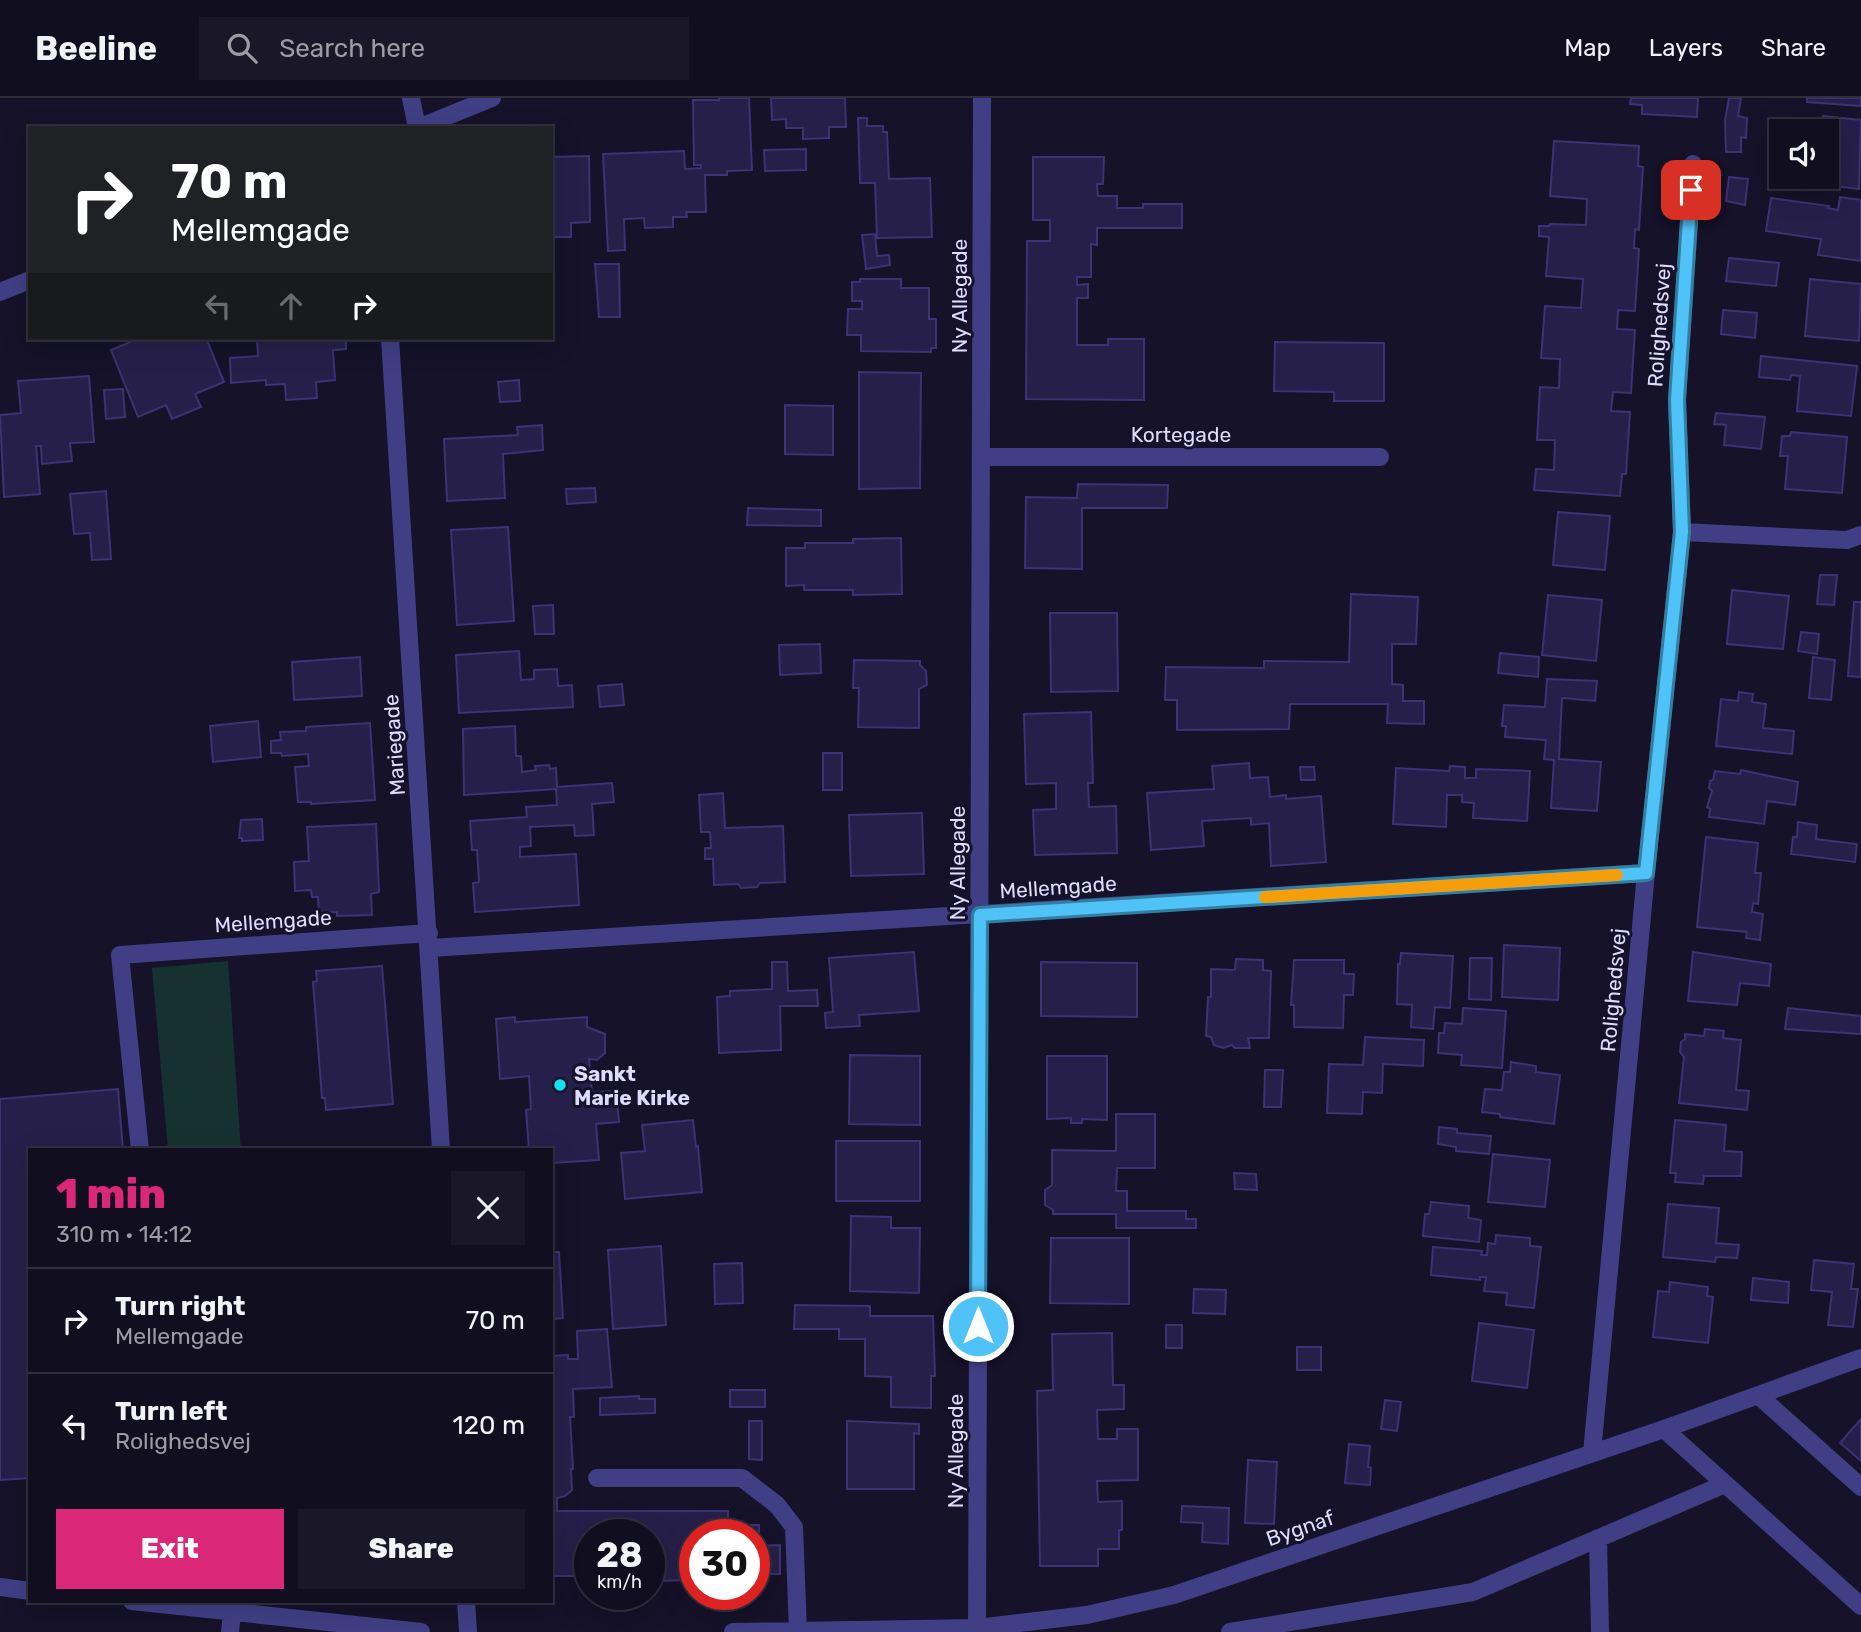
<!DOCTYPE html>
<meta charset="utf-8">
<style>
:root{--surface:#100e1f;--page:#191728;--text:#f1f3f6;--muted:#9c9ca4;--line:#302e3d;--accent:#db2777}
body{margin:0;font-family:Rubik,sans-serif;background:var(--page);color:var(--text);height:100vh;display:flex;flex-direction:column;font-size:26px;white-space:nowrap}
*{box-sizing:border-box;margin:0}
p{font-size:23px;color:var(--muted)}
.icon{flex:none;width:38px;height:38px;fill:none;stroke:currentColor;stroke-width:2;stroke-linecap:round;stroke-linejoin:round}
.map{position:relative;flex:1;overflow:hidden}
.sheet{position:absolute;left:28px;top:1050px;width:525px;height:455px;display:flex;flex-direction:column;background:var(--surface);border-radius:0px;box-shadow:0 7px 28px #0002,0 0 0 2px var(--line)}
.sheet>*{flex:none}
.hud{position:absolute;left:28px;top:28px;width:525px;height:214px;border-radius:0px;box-shadow:0 7px 28px #0002,0 0 0 2px var(--line);background:#202124;color:#fff;overflow:hidden}
.buttons{position:absolute;left:1769px;top:21px;display:grid;gap:14px}
.buttons a{display:grid;place-items:center;width:70px;height:70px;border-radius:0px;background:var(--surface);box-shadow:0 7px 28px #0002,0 0 0 2px var(--line);font-size:35px}
.speed{position:absolute;left:574px;top:1421px;display:flex;gap:14px;font-size:35px;font-weight:700;text-align:center}
.speed>*{display:grid;place-content:center;width:91px;height:91px;border-radius:50%;background:var(--surface);box-shadow:0 7px 28px #0002,0 0 0 2px var(--line);line-height:1}
.speed small{font-size:18px;font-weight:400}
.speed .limit{border:10px solid #d22;background:#fff;color:#111}
.pin{position:absolute;display:grid;place-items:center;width:60px;height:60px;color:#fff;margin:-30px;border-radius:14px;box-shadow:0 4px 10px #0006}
.me{position:absolute;width:77px;margin:-38px;rotate:0deg;stroke-linejoin:round;filter:drop-shadow(0 0 5px #0008)}
.turn{display:flex;align-items:center;gap:24px;height:147px;padding:0 28px;font-size:32px}
.turn .icon{width:91px;height:91px;stroke-width:2.5}
.turn b{display:block;font-size:49px;line-height:60px}
.lanes{display:flex;align-items:center;height:66px;padding:0 28px;background:#0003;justify-content:center;gap:35px;direction:ltr}
.lanes .off{opacity:.35}
.round{display:grid;place-items:center;flex:none;width:74px;height:74px;border-radius:0px;background:var(--page)}
.headline{display:flex;align-items:center;justify-content:space-between;height:119px;padding:0 28px}
h1{font-size:42px;font-weight:800;line-height:52px;color:var(--accent)}
.button{display:flex;gap:14px;margin-top:auto;padding:14px 28px}
.button a{flex:1;height:80px;border-radius:0px;background:var(--accent);color:#fff;font-size:28px;font-weight:800;line-height:80px;text-align:center}
.button a+a{background:var(--page);color:var(--text)}
ul{padding:0;list-style:none}
li{display:flex;align-items:center;gap:21px;height:105px;padding:0 28px;border-top:2px solid var(--line)}
li div{flex:1}
li b{display:block;font-size:26px}
li em{font-style:normal}
header{display:flex;align-items:center;gap:42px;box-sizing:border-box;height:98px;padding:0 35px;background:var(--surface);border-bottom:2px solid var(--line)}
header strong{font-size:33px}
nav{display:flex;gap:38px;margin-inline-start:auto;font-size:24px}
.search{width:490px;height:63px;background:var(--page);display:flex;align-items:center;gap:18px;box-sizing:border-box;padding:0 24px;border-radius:0px;color:var(--muted);font-size:26px}
.map>svg:first-child{display:block}
.green{fill:#153231}
.building{fill:#261f49;stroke:#3d3273;stroke-width:2}
.lines{fill:none;stroke-linecap:round;stroke-linejoin:round}
.minor{stroke:#403f85;stroke-width:18}
.route-casing{stroke:#337fa1;stroke-width:18}
.route{stroke:#4fc3f7;stroke-width:12}
.slow{stroke:#f59e0b;stroke-width:12}
.poi-dot{fill:#11e2f3;stroke:#151229;stroke-width:2.5}
.labels{text-anchor:middle;dominant-baseline:central;stroke-width:6;stroke-linejoin:round;paint-order:stroke}
.street-label{font-size:21px;fill:#dedbfd;stroke:#151229}
.poi-label{font-size:21px;font-weight:bold;fill:#dedbfd;stroke:#151229;text-anchor:start}
</style>
<header>
<strong>Beeline</strong>
<div class="search"><svg class="icon" aria-label="search" viewBox="0 0 24 24"><circle cx="10" cy="10" r="6"/><path d="M15 15l6 6"/></svg>Search here</div>
<nav><a>Map</a><a>Layers</a><a>Share</a></nav>
</header>
<div class="map">
<svg width="1861" height="1534" viewBox="0 0 1861 1534">
<rect width="100%" height="100%" fill="#151229"/>
<!-- green -->
<path class="green" d="M228,863L241,1052H168L152,870Z"/>
<!-- building -->
<path class="building" d="M719,0H749L752,72L727,73V77H705L706,114H686L687,119H673V129L645,130L644,120L624,121L625,152L608,153L603,56L684,53L685,71L701,70V67H694L693,2H719Z
M771,0H845L846,29H829V40L803,41V30H786V21L772,22Z
M1631,0H1698L1697,19L1642,16V7L1630,6Z
M1729,0H1741L1738,18L1747,20L1746,40L1741,39V54H1726L1725,22Z
M1807,0H1861V8L1807,4Z
M1823,18L1861,22L1859,91L1816,86L1817,79H1827V33H1821Z
M858,20H867V28H883V34H887L889,81L930,80L932,139L877,140L875,85H860Z
M1554,43L1639,48L1638,68L1643,69L1639,132L1635,131L1634,150L1639,151L1635,213L1618,212L1617,231L1635,232L1631,295L1613,294L1611,313L1630,314L1626,376H1622L1620,398L1534,392L1536,371L1554,372L1555,342H1537L1540,289L1559,290L1560,261L1541,260L1545,208L1581,210L1583,181L1546,178L1549,139L1539,138V128H1549L1550,126L1586,127L1587,101L1550,98Z
M806,51V72L765,73L764,52Z
M589,58L590,124L571,125V139H551L553,59Z
M1033,59H1104L1103,86H1097L1098,98H1117V110H1143V106H1182V130H1097V147L1091,146V179H1077V187L1088,186V200H1077V247H1108V241H1144V302L1026,301L1027,143H1050V122H1033Z
M1729,79L1748,81L1745,107L1726,103Z
M1840,99L1861,102V163L1818,157L1821,141L1766,133L1771,100L1829,108L1828,110L1838,112Z
M875,136L877,158L889,157L890,167L866,171L862,137Z
M1729,160L1779,165L1776,188L1726,183Z
M595,166H619L620,219H599Z
M860,181H901V190H929V221H936V250H931V254L861,253V237H847L848,211H862V203H852V184H860Z
M1810,181L1861,186L1859,243L1805,238Z
M1723,212L1757,215L1755,240L1721,236Z
M140,240H206L224,284L195,296L201,309L172,321L166,307L138,319L111,252Z
M257,240H346V251L333,252L335,282L316,284L317,300L286,302L285,286L266,287V282L231,285L230,260L258,258Z
M1275,244L1384,245V303H1334V294L1274,293Z
M1761,258L1857,268L1851,318L1797,313L1800,278L1791,277L1790,282L1759,279Z
M859,274L921,275L920,390L859,391Z
M89,278L94,344L70,345L72,363L42,366L41,348H36L40,396L4,399L0,317L21,315L18,283Z
M519,282L520,303L500,304L498,284Z
M123,291L125,319L106,321L104,292Z
M785,307L833,308V357L785,356Z
M1716,315L1765,319L1761,351L1724,347L1726,327L1714,326Z
M542,327L543,352L503,356L505,400L447,403L444,341L518,337L517,329Z
M1791,334L1847,339L1842,395L1785,391L1788,358H1780L1782,338H1790Z
M1078,386L1168,387L1167,410H1082V471L1025,470L1026,399L1077,400Z
M595,390L596,404L567,406L566,391Z
M106,393L111,461L92,462L90,435L74,436L70,396Z
M748,410L821,412V428L747,427Z
M1558,414L1610,418L1605,472L1553,467Z
M508,429L514,523L457,527L451,432Z
M901,440L902,496L853,497V492H804V487L786,488V450H805V445H853V441Z
M1820,477H1837L1834,507L1817,506Z
M1732,492L1789,498L1783,551L1727,546Z
M1351,496L1418,499L1416,546H1392V586L1403,587V603H1424V626L1387,625L1388,606H1290L1289,631L1177,632V602H1165L1166,569L1264,570V563L1349,564Z
M1548,497L1602,502L1596,563L1542,557Z
M1854,504H1861V579L1848,578Z
M553,507L554,536H535L533,508Z
M1050,515H1117L1118,593L1051,594Z
M1801,534L1819,536L1817,556L1798,553Z
M820,546L821,575L780,577L779,547Z
M519,553L521,582L534,581V572L557,571L558,588L572,587L573,609L459,615L456,557Z
M1500,555L1539,559L1538,579L1498,575Z
M360,559L362,598L294,602L292,564Z
M1813,559L1835,562L1831,602L1809,600Z
M854,562L920,563V567L926,573L927,587L919,591V630L858,629L859,590H853Z
M1547,581L1597,583L1595,603L1562,600L1559,661L1601,664L1597,713L1551,710L1554,662L1544,661L1546,642L1505,639L1506,628H1502L1504,607L1545,609Z
M622,586L624,607L600,609L598,588Z
M1739,594L1753,596L1752,604L1766,606L1763,630L1794,633L1792,656L1716,648L1721,601L1738,603Z
M1091,614L1093,685H1088L1089,709L1116,708L1117,755L1035,757L1033,712L1056,711V685L1026,686L1024,616Z
M258,623L261,659L213,664L210,628Z
M370,625L375,702L311,706V704H298L295,669L309,668L308,656L282,658L281,655H271V643L281,642L280,634L306,633V629Z
M515,628L516,658H521L522,674L536,672L535,668L549,667L550,671L556,670L557,689L612,685L614,704L592,706L594,737L575,738L574,727L530,729L531,748L520,749V759L576,756L579,807L475,814L473,785L479,784L477,752H472L470,723L527,719L526,709L557,707L556,691L464,697L463,631Z
M823,655H842V692H823Z
M1249,665L1250,680L1268,679L1270,699L1286,697V701L1321,698L1326,764L1271,768L1269,725L1251,727V720L1202,723L1204,748L1151,752L1147,695L1214,691L1212,668Z
M1450,668L1465,669V680H1476V671L1530,673L1527,723L1473,720L1474,705L1462,704V697H1447L1446,729L1393,726L1396,670L1449,673Z
M1300,669H1314L1315,682H1301Z
M1741,672L1798,684L1795,707L1767,703L1764,726L1709,719L1710,711L1707,709L1712,693L1709,690L1710,683L1713,682L1715,673L1740,676Z
M723,695L725,730L783,728L785,784L760,785L757,789L741,790L738,786L714,787L713,761H705V750H711L710,734H701L699,697Z
M922,715L924,776L851,778L849,717Z
M262,721L263,742L242,743V740H239L241,722Z
M1798,724L1817,727L1816,741L1857,746L1855,764L1791,756L1793,739H1797Z
M376,726L379,794L371,796L372,817L337,818V814L319,815L318,799H312L311,792L295,793L294,764L309,763L307,729Z
M1706,739L1758,745L1755,775H1761L1758,806L1753,805L1752,814L1763,816L1760,842L1746,840L1747,834L1697,829Z
M1504,847L1560,850L1558,902L1502,899Z
M914,854L919,913L859,917L860,928L826,930L825,915L833,914L829,860Z
M1693,854L1771,866L1769,888L1740,885L1737,907L1688,903Z
M1401,855L1453,858L1450,910L1435,909L1433,931L1411,929L1412,907L1397,906L1398,866H1400Z
M1470,860H1492L1491,902L1469,901Z
M1236,861L1263,862V872L1271,873L1269,940H1248L1250,950H1235L1232,947L1223,950L1214,947L1211,939L1206,938L1208,899H1211V871L1235,872Z
M1294,862H1344V876H1354L1353,897H1344L1343,930L1294,929V907H1291Z
M772,864H787L788,893L817,892L818,908H780L781,952L719,955L717,899L730,898V893L772,891Z
M1041,864L1137,865V919L1041,918Z
M382,868L393,1006L326,1012L325,1000H322L313,884L317,883L316,873Z
M1463,910L1506,913L1502,970L1461,967L1462,957L1438,955L1439,935H1444L1445,925L1462,926Z
M1788,910L1861,918V936L1785,931Z
M515,919V924L587,919V929L605,936V955L597,962L589,961L592,994L616,993L619,1024L596,1026L599,1062L551,1065V1052H529L526,1012L531,1011L529,978L500,981L496,921Z
M1705,931L1724,933L1723,940L1741,942L1736,992L1749,993L1747,1012L1679,1005L1684,959L1680,954L1681,944L1685,941V936L1704,938Z
M1365,939L1424,942L1423,968L1383,966L1382,995L1363,994L1362,1016L1327,1015L1329,966L1363,967Z
M850,957L920,958V1027L849,1026Z
M1047,958H1107V1022L1082,1021V1025H1071V1020L1047,1021Z
M1511,964L1536,968V974L1560,977L1554,1026L1500,1019V1016L1482,1014L1485,991L1502,992L1504,974H1510Z
M1265,972H1283L1281,1009H1264Z
M118,991L123,1052H30V1380L0,1382V1001Z
M1116,1016H1155V1070H1117L1116,1093H1127V1113H1186V1121H1196V1130H1116V1116H1053V1112L1045,1107V1092L1052,1087V1052L1116,1053Z
M693,1022L696,1049L698,1048L702,1094L625,1101L621,1055L645,1053L642,1027Z
M1675,1022L1726,1027L1724,1053L1742,1054L1741,1078H1704L1703,1086L1675,1084L1676,1075H1670Z
M1439,1029L1457,1031V1035L1491,1038L1489,1056L1456,1053V1049L1438,1046Z
M836,1043H920V1103H836Z
M1493,1056L1550,1062L1545,1109L1488,1104Z
M1234,1075L1256,1076L1257,1092L1235,1091Z
M1431,1104L1469,1108L1468,1120L1481,1122L1479,1144L1423,1138L1425,1116H1429Z
M1668,1106L1719,1110L1716,1145L1739,1147L1737,1160L1716,1159L1715,1164L1663,1159Z
M851,1118L891,1119V1130H920L919,1195L850,1193Z
M1496,1137L1530,1140V1148L1541,1149L1534,1210L1506,1207L1507,1195L1484,1193L1486,1179H1480V1182L1431,1177L1433,1149L1482,1153L1481,1157H1487L1488,1145L1495,1146Z
M1051,1140H1129V1206L1050,1205Z
M661,1148L666,1227L613,1231L608,1152Z
M551,1154H559L563,1220L551,1221Z
M1814,1162L1854,1166L1851,1191H1858L1853,1229L1828,1227L1832,1194L1811,1192Z
M742,1165L743,1205L715,1206L714,1166Z
M1753,1180L1789,1184L1788,1205L1751,1202Z
M1670,1184L1708,1189L1707,1198L1713,1199L1708,1245L1653,1239L1658,1193L1669,1194Z
M1194,1191L1226,1192L1225,1216L1193,1215Z
M795,1207L870,1208V1218H933L935,1278H931V1310L891,1309V1279L865,1278V1241H839V1231H794Z
M1479,1225L1534,1232L1527,1290L1472,1283Z
M1166,1227H1182V1250H1166Z
M607,1231L612,1289L573,1291L574,1319H570L573,1371H571L572,1392L565,1398L557,1400V1413H728V1427H759V1448L780,1447V1476H754V1437H695V1482L655,1483V1477H649V1437H590V1478H554V1473H551V1258L568,1257V1261H578L577,1233Z
M1112,1235L1113,1287H1124V1311L1097,1312L1098,1341H1117V1331H1138V1382L1097,1383L1098,1404L1122,1403V1432H1119V1451H1098V1468H1040L1037,1293L1053,1292L1052,1236Z
M1297,1249H1321V1272H1297Z
M730,1292H765V1309H730Z
M639,1298V1301H655V1315L600,1317V1300Z
M1385,1302L1401,1304L1397,1333L1381,1331Z
M1861,1321V1363L1840,1345Z
M749,1323H762V1362L749,1361Z
M847,1323L919,1326V1336L914,1335V1391H847Z
M1349,1346L1370,1348L1368,1369L1371,1370L1370,1387L1345,1385Z
M1248,1362L1277,1364L1274,1426L1245,1425Z
M1182,1408L1229,1410L1228,1446L1202,1444L1203,1425L1181,1424Z"/>
<g class="lines">
<!-- minor -->
<path class="minor" d="M411,0L417,30
M418,30L492,0
M0,194L30,182
M390,240L441,1052
M982,359H1380
M1682,434L1677,302L1693,66
M430,850L1646,775
M140,1052L120,857L429,835
M1758,1297L1861,1389
M1664,1331L1861,1508
M1592,1355L1646,775L1682,434L1847,442L1861,437
M597,1380H742L777,1407L794,1429L798,1533
M1598,1440L1600,1534
M0,1489L30,1493
M132,1503L421,1534
M466,1503L468,1534
M230,1534L232,1514
M733,1534L977,1530L1087,1517L1174,1497L1664,1331L1861,1260
M977,1534L982,0
M1230,1534L1473,1494L1725,1386"/>
</g>
<g class="lines">
<!-- route casing -->
<g class="route-casing">
<path id="route" d="M978,1228L980,817L1646,775L1682,434L1677,302L1691,92"/>
</g>
<!-- route -->
<use href="#route" class="route"/>
<!-- slow -->
<path class="slow" d="M1265,799L1617,777"/>
</g>
<!-- markers -->
<circle class="poi-dot" cx="560" cy="987" r="7"/>
<g class="labels">
<!-- street labels -->
<g class="street-label">
<text transform="translate(959 198) rotate(-90)">Ny Allegade</text>
<text transform="translate(1659 227) rotate(-86)">Rolighedsvej</text>
<text x="1181" y="336">Kortegade</text>
<text transform="translate(394 647) rotate(-94)">Mariegade</text>
<text transform="translate(957 765) rotate(-90)">Ny Allegade</text>
<text transform="translate(1058 789) rotate(-4)">Mellemgade</text>
<text transform="translate(273 823) rotate(-4)">Mellemgade</text>
<text transform="translate(1613 892) rotate(-85)">Rolighedsvej</text>
<text transform="translate(955 1353) rotate(-90)">Ny Allegade</text>
<text transform="translate(1300 1430) rotate(-19)">Bygnaf</text>
</g>
<!-- poi labels -->
<g class="poi-label">
<text x="574" y="975">Sankt<tspan x="574" dy="24">Marie Kirke</tspan></text>
</g>
</g>
</svg>
<div class="buttons">
<a><svg class="icon" aria-label="sound" viewBox="0 0 24 24"><path d="M4 9h4l5-4v14l-5-4H4zM17 9q2 3 0 6"/></svg></a>
</div>
<div class="speed"><div>28<small>km/h</small></div><div class="limit">30</div></div>
<div class="pin" style="left:1691px;top:92px;background:#d93025"><svg class="icon" aria-label="arrive" viewBox="0 0 24 24"><path d="M6 21V4h12l-3 4 3 4H6"/></svg></div>
<svg class="me" style="left:978px;top:1228px" viewBox="-20 -20 40 40"><circle r="17" fill="#4fc3f7" stroke="#fff" stroke-width="3"/><path d="M0-11L8 9 0 5-8 9z" fill="#fff"/></svg>
<div class="hud">
<div class="turn"><svg class="icon" aria-label="right" viewBox="0 0 24 24"><path d="M7 20v-9h11M14 6l5 5-5 5"/></svg><div><b>70 m</b>Mellemgade</div></div>
<div class="lanes"><svg class="icon off" aria-label="left" viewBox="0 0 24 24"><path d="M17 20v-9H6M10 6l-5 5 5 5"/></svg><svg class="icon off" aria-label="ahead" viewBox="0 0 24 24"><path d="M12 20V5M6 11l6-6 6 6"/></svg><svg class="icon" aria-label="right" viewBox="0 0 24 24"><path d="M7 20v-9h11M14 6l5 5-5 5"/></svg></div>
</div>
<section class="sheet">
<div class="headline"><div><h1>1 min</h1><p>310 m · 14:12</p></div><a class="round"><svg class="icon" aria-label="close" viewBox="0 0 24 24"><path d="M6 6l12 12M18 6L6 18"/></svg></a></div>
<ul>
<li><svg class="icon" aria-label="right" viewBox="0 0 24 24"><path d="M7 20v-9h11M14 6l5 5-5 5"/></svg><div><b>Turn right</b><p>Mellemgade</p></div><em>70 m</em></li>
<li><svg class="icon" aria-label="left" viewBox="0 0 24 24"><path d="M17 20v-9H6M10 6l-5 5 5 5"/></svg><div><b>Turn left</b><p>Rolighedsvej</p></div><em>120 m</em></li>
</ul>
<div class="button"><a>Exit</a><a>Share</a></div>
</section>
</div>
